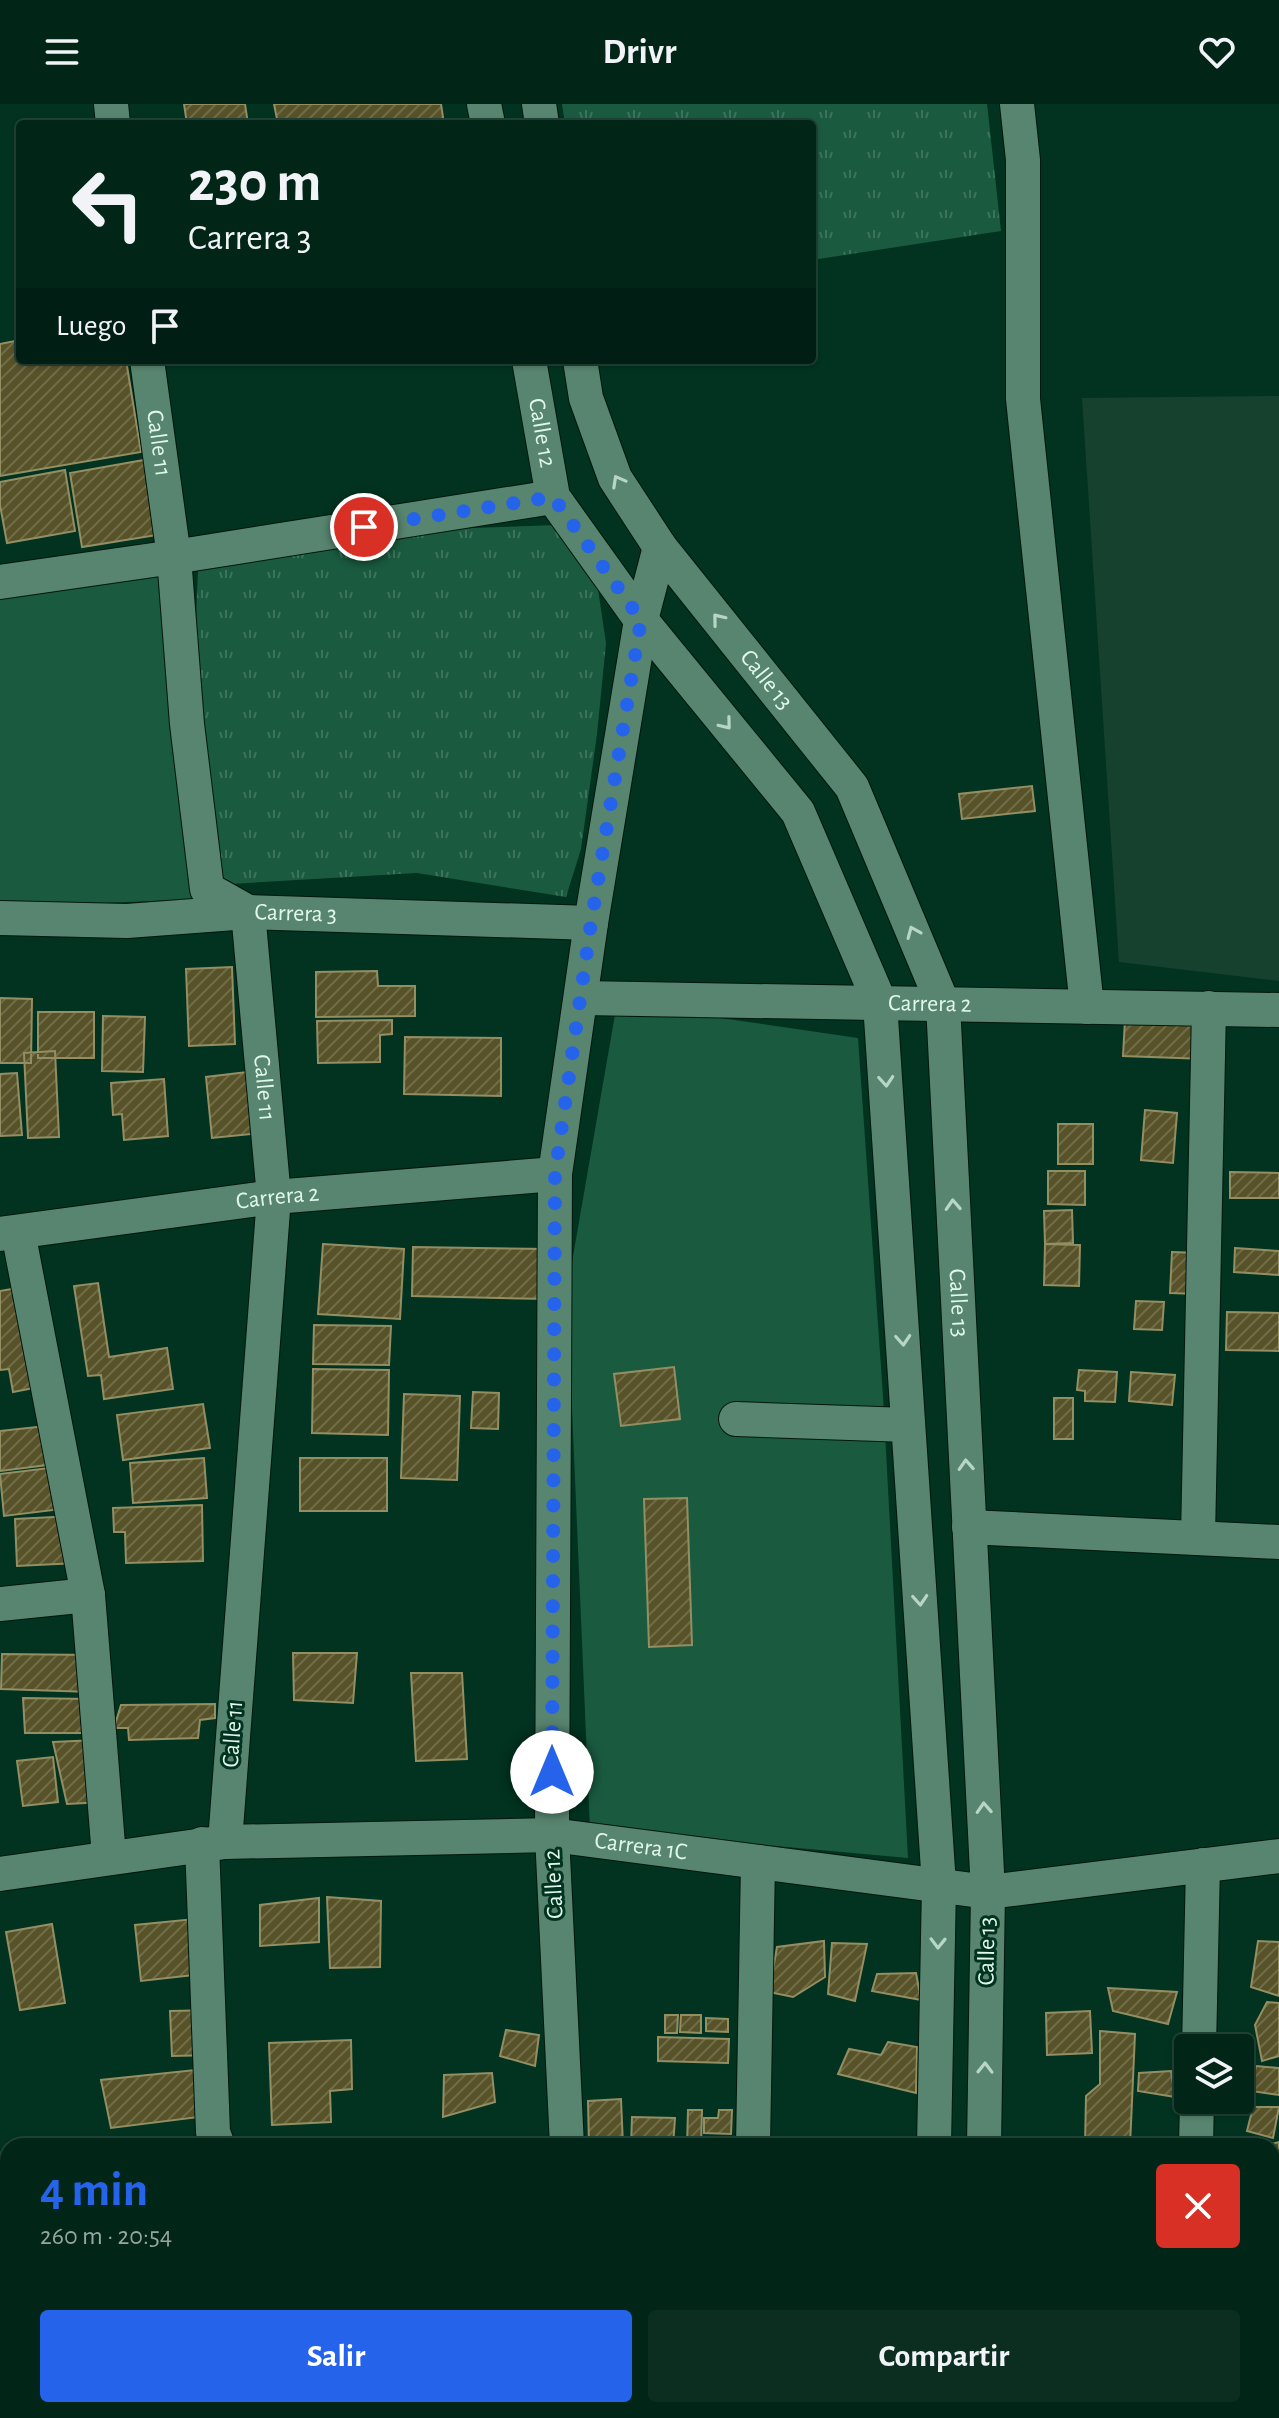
<!DOCTYPE html>
<html lang="es">
<meta charset="utf-8">
<style>
:root{--surface:#012618;--page:#0b2e21;--text:#f1f3f6;--muted:#96a5a2;--line:#234337;--accent:#2563eb}
body{margin:0;font-family:"Alegreya Sans",sans-serif;background:var(--page);color:var(--text);height:100vh;display:flex;flex-direction:column;font-size:30px;white-space:nowrap}
*{box-sizing:border-box;margin:0}
p{font-size:26px;color:var(--muted)}
.icon{flex:none;width:44px;height:44px;fill:none;stroke:currentColor;stroke-width:2;stroke-linecap:round;stroke-linejoin:round}
.map{position:relative;flex:1;overflow:hidden}
.panel{position:absolute;left:0px;top:2034px;width:1280px;height:280px;display:flex;flex-direction:column;background:var(--surface);border-radius:24px 24px 0 0;box-shadow:0 2px 6px #0004,0 0 0 2px var(--line)}
.panel>*{flex:none}
.guide{position:absolute;left:16px;top:16px;width:800px;height:244px;border-radius:8px;box-shadow:0 2px 6px #0004,0 0 0 2px var(--line);background:#012618;color:var(--text);overflow:hidden}
.fabs{position:absolute;left:1174px;top:1930px;display:grid;gap:16px}
.fabs a{display:grid;place-items:center;width:80px;height:80px;border-radius:8px;background:var(--surface);box-shadow:0 2px 6px #0004,0 0 0 2px var(--line);font-size:40px}
.pin{position:absolute;display:grid;place-items:center;width:68px;height:68px;color:#fff;margin:-34px;border:4px solid #fff;border-radius:50%;box-shadow:0 2px 8px #0007}
.me{position:absolute;width:88px;margin:-44px;rotate:0deg;stroke-linejoin:round;filter:drop-shadow(0 0 6px #0008)}
.turn{display:flex;align-items:center;gap:28px;height:168px;padding:0 40px;font-size:36px}
.turn .icon{width:104px;height:104px;stroke-width:2.5}
.turn b{display:block;font-size:56px;line-height:68px}
.then{display:flex;align-items:center;height:76px;padding:0 40px;background:#0003;gap:16px;font-size:30px}
.round{display:grid;place-items:center;flex:none;width:84px;height:84px;border-radius:8px;background:var(--page)}
.headline{display:flex;align-items:center;justify-content:space-between;height:136px;padding:0 40px}
h1{font-size:48px;font-weight:700;line-height:60px;color:var(--accent)}
.action{display:flex;gap:16px;margin-top:auto;padding:16px 40px}
.action a{flex:1;height:92px;border-radius:8px;background:var(--accent);color:#fff;font-size:32px;font-weight:700;line-height:92px;text-align:center}
.action a+a{background:var(--page);color:var(--text)}
header{display:flex;justify-content:space-between;align-items:center;height:104px;padding:0 40px;background:var(--surface);font-size:36px;font-weight:700}
.map>svg:first-child{display:block}
.built{fill:#16412f}
.grass{fill:url(#grass-tufts)}
.park{fill:#1a5b40}
.building{fill:url(#building-hatch);stroke:#948e63;stroke-width:2}
.lines{fill:none;stroke-linecap:round;stroke-linejoin:round}
.street-casing{stroke:#02170d;stroke-width:36}
.street{stroke:#58856f;stroke-width:34}
.oneway{stroke:#b7d6c6}
.route{stroke:#2563eb;stroke-width:14;stroke-dasharray:0 25.2}
.labels{text-anchor:middle;dominant-baseline:central;stroke-width:6;stroke-linejoin:round;paint-order:stroke}
.street-label{font-size:24px;fill:#e0f8eb;stroke:#013320}
</style>
<header><svg class="icon" aria-label="menu" viewBox="0 0 24 24"><path d="M4 6h16M4 12h16M4 18h16"/></svg>Drivr<svg class="icon" aria-label="heart" viewBox="0 0 24 24"><path d="M12 20l-8-8c-3-5 5-10 8-4 3-6 11-1 8 4z"/></svg></header>
<div class="map">
<svg width="1279" height="2314" viewBox="0 0 1279 2314">
<defs>
<pattern id="grass-tufts" width="24" height="20" patternUnits="userSpaceOnUse" patternTransform="scale(2)"><rect width="24" height="20" fill="#1a5b40"/><path d="M3 7l-1-3M5 7V3M7 7l1-3M15 17l-1-3M17 17v-4M19 17l1-3" fill="none" stroke="#3b735c"/></pattern>
<pattern id="building-hatch" width="6" height="6" patternUnits="userSpaceOnUse" patternTransform="scale(2)"><rect width="6" height="6" fill="#585229"/><path d="M-1 1l2-2M0 6l6-6M5 7l2-2" fill="none" stroke="#706c48"/></pattern>
</defs>
<rect width="100%" height="100%" fill="#013320"/>
<!-- built -->
<path class="built" d="M1279,292V877L1119,858L1082,294Z"/>
<!-- grass -->
<path class="grass" d="M562,0H987L1001,127L812,156V20H565Z
M558,421L596,472L606,539L597,630L581,745L566,793L417,769L213,781L194,565L198,466L385,427Z"/>
<!-- park -->
<path class="park" d="M168,465L204,795L0,803V485Z
M617,899L858,934L883,1292L908,1754L590,1725L567,1187Z"/>
<!-- building -->
<path class="building" d="M184,0H245L248,20H187Z
M274,0H441L444,20H278Z
M20,236V256H126L141,348L0,372V240Z
M144,356L157,431L82,443L70,369Z
M65,366L75,427L7,439L0,401V378Z
M1032,682L1035,707L962,715L959,690Z
M232,863L235,940L189,942L186,865Z
M377,867L378,882H415V912L316,913V868Z
M0,894L32,895L31,959H0Z
M38,908H94V954H38Z
M103,912L145,913L143,968L102,967Z
M392,916V930L380,931V958L318,959L317,917Z
M1125,916L1206,918L1205,955L1123,952Z
M405,933L501,934V992L404,990Z
M55,947L59,1033L28,1034L24,949Z
M257,967L262,1029L212,1034L206,973Z
M17,969L22,1031L0,1032V970Z
M164,975L168,1032L124,1036L122,1010L113,1011L111,979Z
M1145,1006L1177,1009L1173,1059L1141,1056Z
M1058,1020H1093V1060H1058Z
M1048,1067H1085V1101L1048,1100Z
M1230,1068L1279,1069V1094H1230Z
M1072,1106L1073,1139L1045,1140L1044,1107Z
M323,1140L404,1145L400,1215L318,1210Z
M1045,1140L1080,1141L1079,1182L1044,1181Z
M413,1143L549,1145L547,1195L412,1192Z
M1235,1144L1279,1147V1171L1234,1168Z
M1172,1148L1200,1149L1198,1190L1170,1189Z
M98,1179L109,1253L167,1244L173,1285L104,1295L101,1271L88,1272L74,1182Z
M35,1181L54,1280L13,1288L9,1265L0,1266V1187Z
M1136,1197L1164,1198L1162,1226L1134,1225Z
M1227,1208L1279,1209V1247L1226,1246Z
M314,1221L391,1222L389,1261L313,1260Z
M674,1263L680,1315L621,1322L614,1270Z
M313,1265L389,1266L388,1331L312,1329Z
M1079,1266L1117,1268L1115,1298L1085,1297V1287L1077,1286Z
M1131,1268L1175,1271L1172,1301L1129,1297Z
M473,1288L499,1289L498,1325L471,1324Z
M404,1290L460,1292L457,1376L401,1374Z
M1054,1294H1073V1335H1054Z
M203,1300L210,1344L123,1356L117,1311Z
M55,1321V1360L0,1367V1327Z
M204,1354L207,1394L133,1399L130,1359Z
M300,1354H387V1407H300Z
M57,1363L62,1405L4,1412L0,1370Z
M687,1394L692,1541L649,1543L644,1395Z
M202,1401L203,1457L126,1459L125,1428H114L113,1404Z
M74,1412L77,1459L17,1462L15,1415Z
M293,1549H357L353,1599L294,1596Z
M2,1550L91,1551V1588L1,1585Z
M411,1569H462L467,1655L416,1657Z
M23,1594L90,1595L91,1629H25Z
M215,1600V1614L200,1616L198,1634L129,1636L128,1624H114L121,1601Z
M97,1636L105,1698L67,1700L53,1638Z
M53,1653L58,1698L23,1702L17,1657Z
M327,1793L381,1797L380,1863L330,1864Z
M319,1794V1838L260,1842V1801Z
M205,1814L211,1869L141,1877L135,1821Z
M52,1820L65,1899L20,1906L6,1828Z
M824,1837L825,1873L793,1893L769,1888L777,1843Z
M1258,1837L1279,1838V1892L1251,1883Z
M832,1839L867,1840L855,1897L828,1890Z
M916,1869L921,1896L872,1887L877,1870Z
M1108,1884L1177,1888L1168,1920L1113,1907Z
M1267,1898L1279,1899V1952L1262,1957L1255,1921Z
M214,1906L216,1951L172,1952L170,1907Z
M1090,1907L1092,1949L1047,1951L1046,1909Z
M665,1911H678L677,1929H665Z
M681,1911H701V1929L680,1928Z
M706,1914L728,1915V1928L706,1927Z
M506,1926L539,1931L535,1962L500,1952Z
M1100,1927L1135,1930L1130,2042H1085L1086,1992L1100,1980Z
M658,1933L729,1935L728,1959L658,1957Z
M351,1936L352,1985L330,1987L331,2018L272,2021L269,1939Z
M888,1938L917,1943L916,1989L838,1970L849,1945L881,1951Z
M1256,1962L1279,1964V1991L1251,1987Z
M195,1966L199,2013L111,2024L101,1976Z
M1171,1967L1175,1993L1138,1987L1139,1969Z
M492,1969L495,1998L443,2013L444,1971Z
M621,1995L623,2042H589L588,1997Z
M1253,2003H1279L1273,2034L1247,2027Z
M688,2006H702L701,2042H687Z
M719,2006H732L731,2030L704,2029V2014H718Z
M632,2013L675,2014L673,2042H631Z
M461,2033L489,2039L488,2042H446Z
M1279,2038V2065L1272,2064V2042H1265Z
M1272,2083L1279,2098V2116H1272Z
M8,2094V2145L0,2146V2095Z
M1272,2120H1279V2157L1272,2156Z
M0,2265H8V2306L25,2307L0,2308Z
M867,2306L888,2308L889,2314H822V2309Z
M1110,2306H1169V2314H1110Z
M822,2309V2314H761V2313Z"/>
<g class="lines">
<!-- street casing -->
<g class="street-casing">
<g id="street">
<path d="M111,0L113,20"/>
<path d="M484,0L488,20"/>
<path d="M539,0L542,20"/>
<path d="M1017,0L1023,56V295L1087,903"/>
<path id="s1" d="M147,256L174,453L187,620L207,785L248,808L274,1093L225,1738"/>
<path id="s2" d="M529,256L553,393L641,516L798,708L880,899L939,1781L934,2042"/>
<path id="s3" d="M580,256L586,294L615,374L660,443L852,683L943,900L988,1788L984,2042"/>
<path d="M0,478L174,453L553,393"/>
<path id="s4" d="M0,814L127,817L248,808L591,819"/>
<path id="s5" d="M582,894L1279,906"/>
<path d="M18,1128L88,1491L109,1753"/>
<path id="s6" d="M0,1130L274,1093L555,1070"/>
<path d="M736,1315L908,1321"/>
<path d="M969,1423L1279,1438"/>
<path d="M1198,1433L1209,904"/>
<path d="M0,1500L88,1491"/>
<path d="M202,1740L213,2028L218,2042"/>
<path id="s7" d="M0,1770L225,1738L552,1731L988,1788L1279,1752"/>
<path d="M1199,1944L1203,1761"/>
<path d="M567,2042L552,1731L555,1070L591,819L641,516L660,443"/>
<path d="M753,2042L758,1758"/>
<path d="M1196,2042L1197,1996"/>
<path d="M1272,2222H1279"/>
<path d="M312,2306L315,2314"/>
<path d="M929,2306V2314"/>
<path d="M1193,2306V2314"/>
<path d="M406,2314L482,2306"/>
<path d="M579,2314V2306"/>
<path d="M748,2314V2306"/>
<path d="M980,2314L981,2306"/>
</g>
</g>
<!-- street -->
<use href="#street" class="street"/>
</g>
<!-- one-way arrows -->
<defs><path id="oneway-chevron" d="M-2-3.5L2.5 0L-2 3.5" fill="none" stroke-width="1.6" stroke-linecap="round" stroke-linejoin="round" transform="scale(2)"/></defs>
<g class="oneway">
<use href="#oneway-chevron" transform="translate(618 377) rotate(-119)"/>
<use href="#oneway-chevron" transform="translate(718 515) rotate(-129)"/>
<use href="#oneway-chevron" transform="translate(726 620) rotate(51)"/>
<use href="#oneway-chevron" transform="translate(913 828) rotate(-113)"/>
<use href="#oneway-chevron" transform="translate(886 977) rotate(86)"/>
<use href="#oneway-chevron" transform="translate(953 1101) rotate(-93)"/>
<use href="#oneway-chevron" transform="translate(903 1236) rotate(86)"/>
<use href="#oneway-chevron" transform="translate(966 1361) rotate(-93)"/>
<use href="#oneway-chevron" transform="translate(920 1496) rotate(86)"/>
<use href="#oneway-chevron" transform="translate(984 1704) rotate(-93)"/>
<use href="#oneway-chevron" transform="translate(938 1839) rotate(91)"/>
<use href="#oneway-chevron" transform="translate(985 1964) rotate(-89)"/>
</g>
<g class="lines">
<!-- route -->
<path class="route" d="M364,423L553,393L641,516L591,819L555,1070L552,1668"/>
</g>
<g class="labels">
<!-- street labels -->
<g class="street-label">
<text stroke="none"><textPath href="#s2" startOffset="74">Calle 12</textPath></text>
<text stroke="none"><textPath href="#s1" startOffset="84">Calle 11</textPath></text>
<text stroke="none"><textPath href="#s3" startOffset="376">Calle 13</textPath></text>
<text stroke="none"><textPath href="#s4" startOffset="296">Carrera 3</textPath></text>
<text stroke="none"><textPath href="#s5" startOffset="348">Carrera 2</textPath></text>
<text stroke="none"><textPath href="#s1" startOffset="756">Calle 11</textPath></text>
<text stroke="none"><textPath href="#s6" startOffset="280">Carrera 2</textPath></text>
<text stroke="none"><textPath href="#s3" startOffset="1048">Calle 13</textPath></text>
<text transform="translate(233 1630) rotate(-86)">Calle 11</text>
<text stroke="none"><textPath href="#s7" startOffset="644">Carrera 1C</textPath></text>
<text transform="translate(554 1780) rotate(-93)">Calle 12</text>
<text transform="translate(987 1847) rotate(-89)">Calle 13</text>
</g>
</g>
</svg>
<div class="fabs">
<a><svg class="icon" aria-label="layers" viewBox="0 0 24 24"><path d="M12 4l9 5-9 5-9-5zM3 14l9 5 9-5"/></svg></a>
</div>
<div class="pin" style="left:364px;top:423px;background:#d93025"><svg class="icon" aria-label="arrive" viewBox="0 0 24 24"><path d="M6 21V4h12l-3 4 3 4H6"/></svg></div>
<svg class="me" style="left:552px;top:1668px" viewBox="-20 -20 40 40"><circle r="19" fill="#fff"/><path d="M0-13L10 11 0 6-10 11z" fill="#2563eb"/></svg>
<div class="guide">
<div class="turn"><svg class="icon" aria-label="left" viewBox="0 0 24 24"><path d="M17 20v-9H6M10 6l-5 5 5 5"/></svg><div><b>230 m</b>Carrera 3</div></div>
<div class="then">Luego<svg class="icon" aria-label="arrive" viewBox="0 0 24 24"><path d="M6 21V4h12l-3 4 3 4H6"/></svg></div>
</div>
<section class="panel">
<div class="headline"><div><h1>4 min</h1><p>260 m · 20:54</p></div><a class="round" style="background:#d93025;color:#fff"><svg class="icon" aria-label="close" viewBox="0 0 24 24"><path d="M6 6l12 12M18 6L6 18"/></svg></a></div>
<div class="action"><a>Salir</a><a>Compartir</a></div>
</section>
</div>
